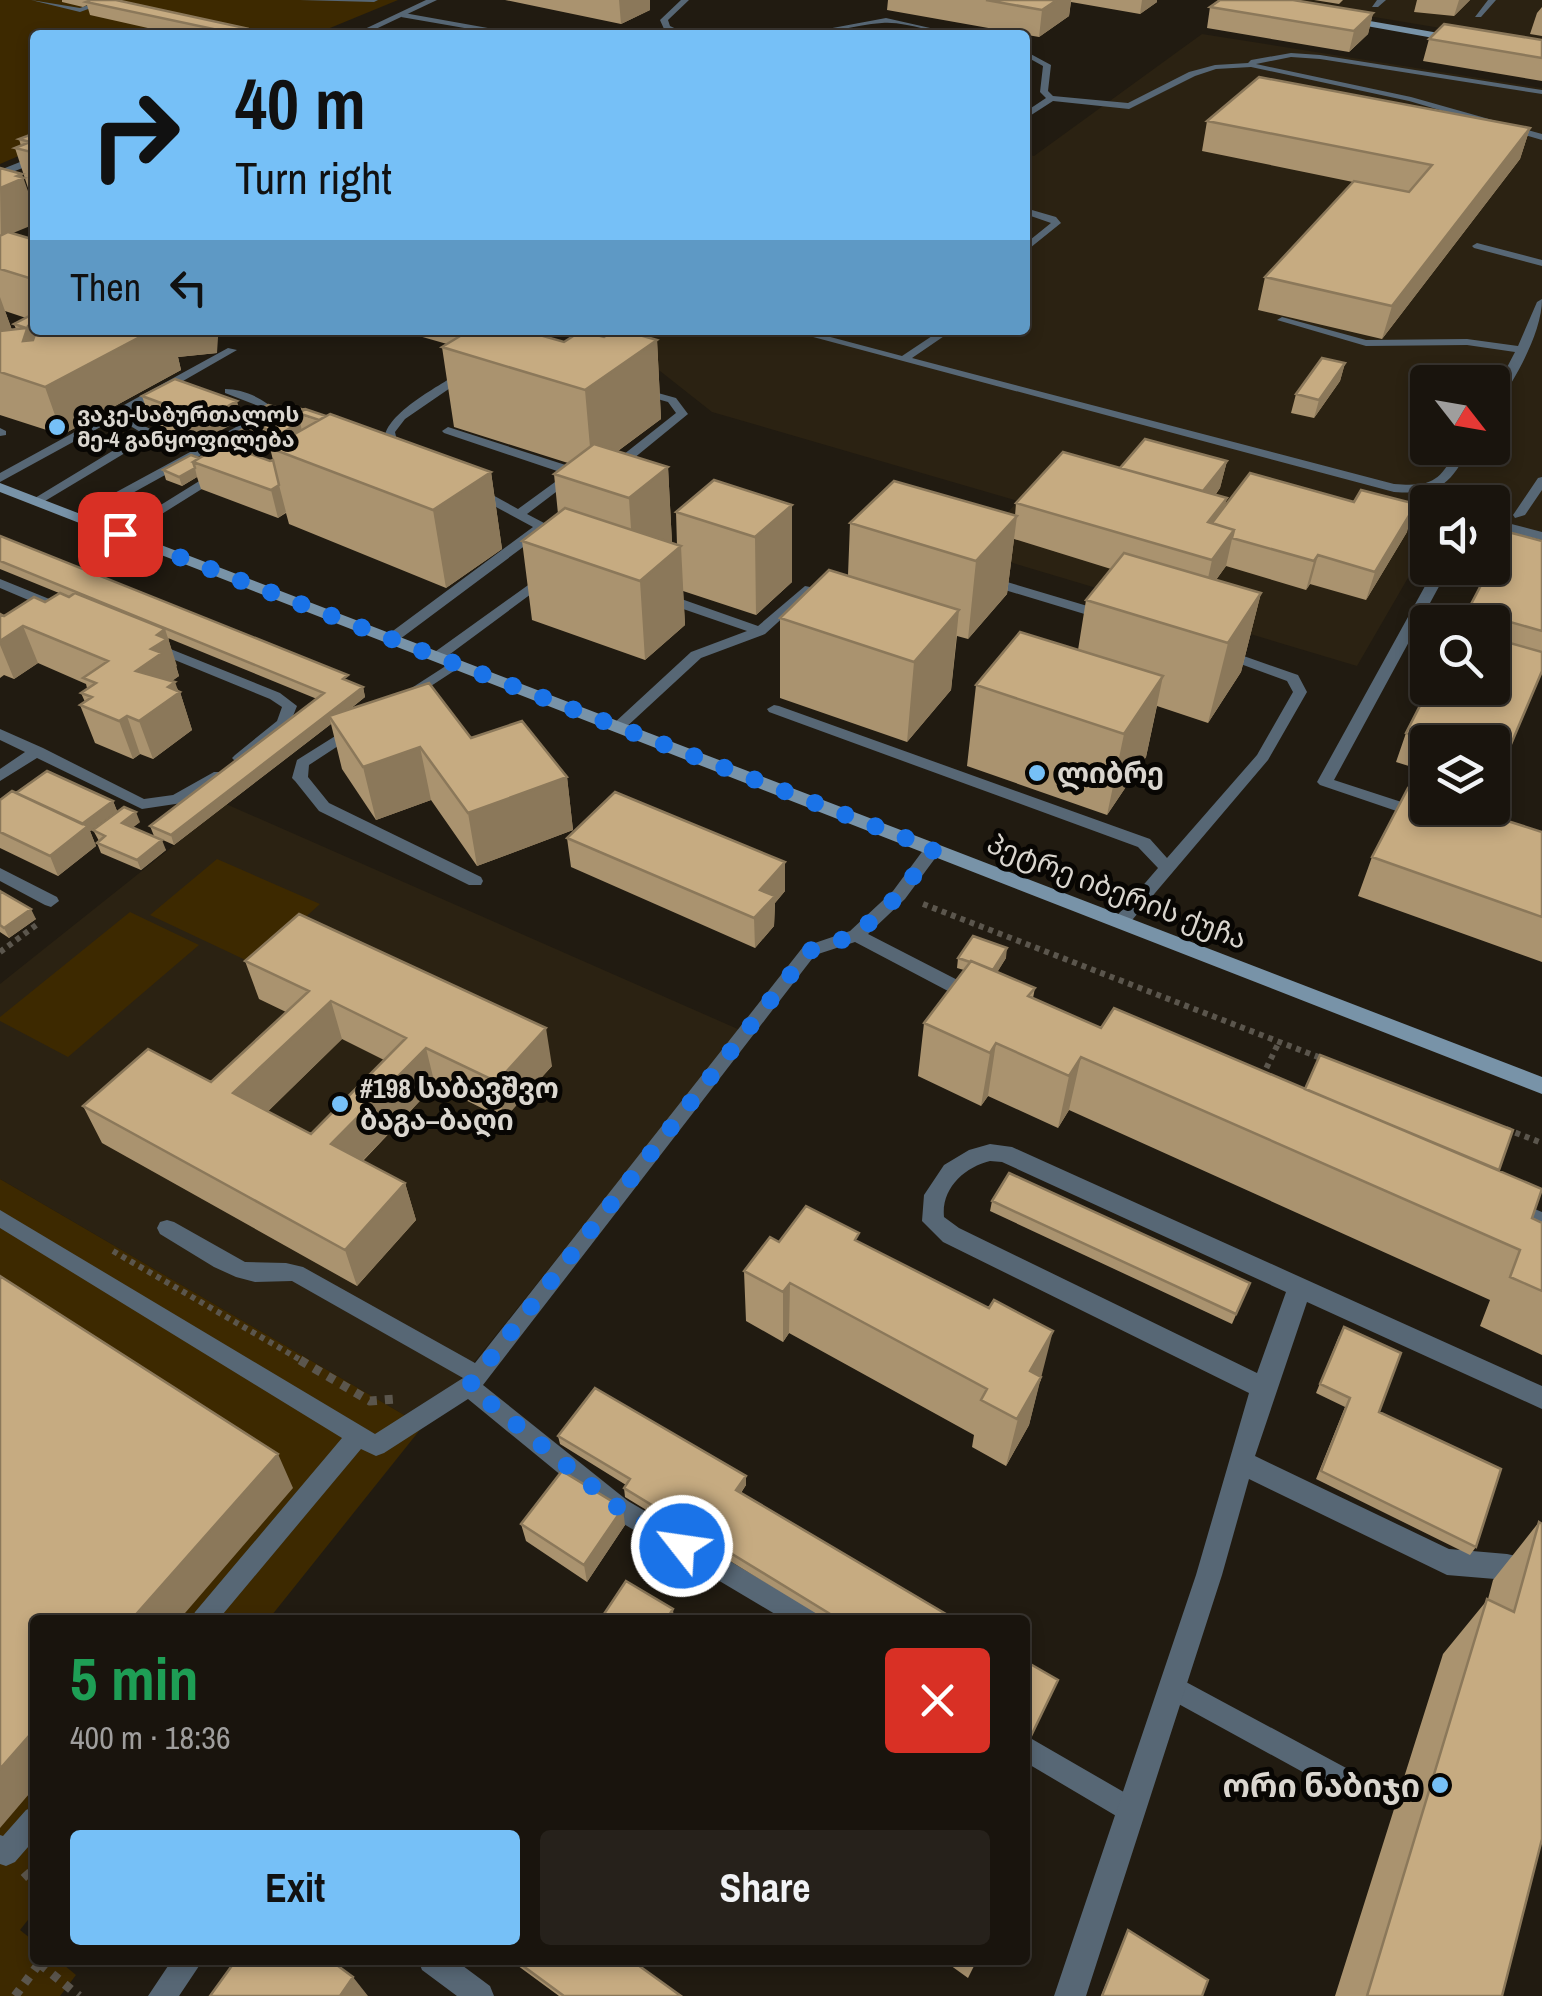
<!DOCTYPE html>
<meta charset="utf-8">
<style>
:root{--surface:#19140d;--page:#26211b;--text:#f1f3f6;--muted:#9f9e9d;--line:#37332e;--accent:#76c0f7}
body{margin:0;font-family:"Archivo Narrow","Noto Sans Georgian",sans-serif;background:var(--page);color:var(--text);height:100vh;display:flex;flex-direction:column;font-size:38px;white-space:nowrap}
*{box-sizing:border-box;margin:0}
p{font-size:32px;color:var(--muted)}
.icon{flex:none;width:55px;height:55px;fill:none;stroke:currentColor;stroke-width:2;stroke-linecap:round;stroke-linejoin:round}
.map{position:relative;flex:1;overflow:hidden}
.side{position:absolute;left:30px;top:1615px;width:1000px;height:350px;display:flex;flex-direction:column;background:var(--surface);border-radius:10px;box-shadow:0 5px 15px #0003,0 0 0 2px var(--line)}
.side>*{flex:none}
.guide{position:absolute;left:30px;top:30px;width:1000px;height:305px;border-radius:10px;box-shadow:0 5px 15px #0003,0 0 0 2px var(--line);background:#76c0f7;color:#111;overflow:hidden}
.needle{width:65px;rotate:121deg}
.buttons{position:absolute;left:1410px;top:365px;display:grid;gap:20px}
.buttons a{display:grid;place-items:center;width:100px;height:100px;border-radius:10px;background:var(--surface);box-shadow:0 5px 15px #0003,0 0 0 2px var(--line);font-size:50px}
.pin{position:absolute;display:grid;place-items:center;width:85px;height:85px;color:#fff;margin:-42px;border-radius:20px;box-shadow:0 5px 15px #0006}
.me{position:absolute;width:110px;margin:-55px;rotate:300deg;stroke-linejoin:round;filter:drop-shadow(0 0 8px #0008)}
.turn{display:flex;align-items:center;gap:35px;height:210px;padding:0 40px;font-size:45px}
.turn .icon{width:130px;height:130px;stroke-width:2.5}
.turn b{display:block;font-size:70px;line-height:85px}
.then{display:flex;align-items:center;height:95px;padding:0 40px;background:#0003;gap:20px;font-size:38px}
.round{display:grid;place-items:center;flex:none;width:105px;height:105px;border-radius:10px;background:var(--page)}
.headline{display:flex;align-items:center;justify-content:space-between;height:170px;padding:0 40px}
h1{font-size:60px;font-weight:700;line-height:75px;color:#1e9e55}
.cta{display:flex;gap:20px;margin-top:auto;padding:20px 40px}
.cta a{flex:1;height:115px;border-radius:10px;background:var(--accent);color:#111;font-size:40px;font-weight:700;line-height:115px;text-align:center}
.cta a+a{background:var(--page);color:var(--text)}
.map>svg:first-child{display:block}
.built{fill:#2b2212;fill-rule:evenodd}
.green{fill:#3d2900}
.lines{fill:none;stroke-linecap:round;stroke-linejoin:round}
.path-far1{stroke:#5b564d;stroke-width:6;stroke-dasharray:5 5;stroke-linecap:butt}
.path{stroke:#5b564d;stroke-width:9;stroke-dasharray:8 8;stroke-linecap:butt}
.lane{fill:#576775;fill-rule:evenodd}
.street{fill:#576775;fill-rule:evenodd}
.secondary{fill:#7893a8;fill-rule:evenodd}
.wall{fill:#aa936f;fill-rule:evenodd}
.shaded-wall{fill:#8b785a}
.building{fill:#c6ab81;stroke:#8b785a;stroke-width:2.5;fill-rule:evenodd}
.route{stroke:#1a73e8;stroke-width:18;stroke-dasharray:0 32.4}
.poi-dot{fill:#76c0f7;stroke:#080603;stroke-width:4}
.labels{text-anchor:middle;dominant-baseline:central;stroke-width:10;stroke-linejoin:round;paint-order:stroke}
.far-poi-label{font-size:22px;font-weight:bold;fill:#dad6cf;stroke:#080603;text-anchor:start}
.poi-label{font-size:28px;font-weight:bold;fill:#dad6cf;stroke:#080603;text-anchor:start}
.street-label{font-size:28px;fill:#dad6cf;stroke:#080603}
.near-poi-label{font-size:32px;font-weight:bold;fill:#dad6cf;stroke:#080603;text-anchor:end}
</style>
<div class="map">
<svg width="1542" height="1996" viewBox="0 0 1542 1996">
<rect width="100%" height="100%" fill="#211b11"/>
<!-- built -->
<path class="built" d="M1272,0H1542V45Z
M1202,34L1542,88V548L1493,535L1492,502H1428L1427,545L1357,666L973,551L1018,501L712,412L608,330H1025V154L1034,156ZM1428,382H1492V448H1428Z
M226,804L740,1030L423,1426L0,1179V984Z"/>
<!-- green -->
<path class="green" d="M0,0H398L313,35H35V149L0,164Z
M217,859L320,904L254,964L150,915Z
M130,912L199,945L68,1057L0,1021V1017Z
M0,1179L423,1426L268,1620H35V1911L20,1930L35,1942V1960H58L76,1975L60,1996H0Z"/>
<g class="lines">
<!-- path-far1 -->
<path class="path-far1" d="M923,904L1326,1060
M0,952L39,923
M1262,1077L1279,1042
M1506,1129L1542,1143
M113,1251L304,1362"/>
<!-- path -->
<path class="path" d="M300,1360L370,1401L395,1399
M24,1872L35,1884
M40,1964L79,1996
M15,1996L41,1961"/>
<!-- lane -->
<path class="lane" d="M31,0L80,8L102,0H113L80,12Z
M300,0H378L374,2Z
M681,0H689L668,20L670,26L689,35H679L664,29L660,20Z
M1377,0H1386L1378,7H1372Z
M1488,0H1496L1481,17H1475Z
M404,13L499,30L503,32L499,34L401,17Z
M886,18L961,35C935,35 908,21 882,23C853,25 825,35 795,35Z
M1025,51L1051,65L1048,91L1053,96L1128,103L1189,72L1215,65L1248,63L1251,60L1291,53L1320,55L1542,90V94L1320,59L1291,57L1256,64L1411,97L1542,134V140L1409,101L1251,67L1216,69L1195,76L1129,109L1053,101L1025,119V112L1046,98L1040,92L1043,66L1025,56Z
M1025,208L1056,217L1061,223L1025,252V244L1051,223L1025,214Z
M1477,243L1542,260V266L1474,248L1472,246Z
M1542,299C1542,333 1515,379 1496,407L1492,408V396L1515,352L1467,345L1366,346L1277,320L1282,317L1366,340L1467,339L1518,346L1537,302Z
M787,330H804L902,356L941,330H953L912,358L1394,484C1434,487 1439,481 1458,448H1470C1448,487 1439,495 1394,492Z
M228,348L237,350L122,416L155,431V435L40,504L30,501L142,433L117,418L0,482V473Z
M462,371L472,373L405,419L395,432L397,441L408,453L398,456L385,442C380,416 441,385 462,371Z
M640,388L676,398L688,414L617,472H609V466L676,413L668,402L636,393L634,391Z
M225,389C243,389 266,399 277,413L82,521H74V515L264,412L261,407L225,393Z
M448,427L578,469L581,473L527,514L546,524V530L396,642H386V636L533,527L470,493V487H478L518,509L566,474L444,433L442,431Z
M0,428L6,431V435L0,436Z
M217,470L223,474L221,477L125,537L114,534Z
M1542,477V490L1525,515L1515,518L1513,515L1538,478Z
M1492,540L1542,553V561L1492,548Z
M1435,568H1449L1334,780L1426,810L1428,814L1420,819L1320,785L1317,782Z
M545,573L552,577L550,580L442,660H432V654Z
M987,576L1111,613L1113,616L1106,620L1101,619L982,583L980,580Z
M0,579L69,607L71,610L69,613H59L0,588Z
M805,586L810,587V593L765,634L701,658L623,730H613V724L691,652L747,631L660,601V595H670L758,626Z
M153,642L280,693L297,706L289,726L245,761H235L232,758L235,755L277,721L282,707L270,699L148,649L146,646Z
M1221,648L1298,675L1307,692L1268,760L1127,926H1115L1113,922L1115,918L1158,868L1138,847L769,712L767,709L774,705L779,706L1150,839L1167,858L1257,755L1293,692L1287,681L1216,655V649Z
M455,660L462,664L460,667L408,701L403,702L396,698Z
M356,723L361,725V731L309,765L308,777L329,803L481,877L483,881L481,885H469L319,811L295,781L292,778L297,760Z
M0,729L43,748L144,799L173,795L214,772H224L227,775L182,803L142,809L37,758L0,781V769L25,752L0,740Z
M933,844L939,845L941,849L939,853L905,899L868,934L977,990L980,995L977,1000H965L855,942L815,955L483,1385L628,1501L816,1612L820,1620H785L612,1517L468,1399L384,1453L376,1456L361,1449L218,1620H191L195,1612L342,1438L0,1228V1210L375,1434L463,1378L292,1281L255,1282L236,1277L214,1267L160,1234L157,1228L160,1222L167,1220L174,1222L245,1262L286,1263L303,1267L475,1363L803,947L850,931L893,891L927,845Z
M0,868L57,897L59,901L51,907L45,905L0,881Z
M1510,1199L1542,1212V1229L1503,1213L1500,1207L1503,1201Z
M1173,1675L1348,1769L1352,1778L1348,1787L1339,1791L1330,1787L1164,1696L1161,1687L1164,1678Z
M1025,1735L1141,1802L1145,1811L1141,1820L1132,1824L1123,1820L1025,1762Z
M35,1806V1839L15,1862L6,1866L0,1864V1835L3,1836L26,1810Z
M172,1960H203L179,1996H148Z
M418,1960H455L490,1986L494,1996H457L422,1970Z"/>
<!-- street -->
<path class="street" d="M426,0H437L363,35H352Z
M35,156V163L0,177V170Z
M0,193L35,203V209L0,199Z
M1492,519L1542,532V540L1492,528Z
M990,1144L1012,1147L1542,1386V1409L1307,1302L1255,1456L1449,1549L1507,1554L1542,1562V1588L1507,1580L1447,1575L1249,1479L1222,1575L1086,1996H1054L1196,1575L1249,1393L943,1242L922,1221L924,1195L944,1165L969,1150ZM990,1161L1002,1162L1286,1292L1257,1373L959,1228L944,1217C941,1188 965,1167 990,1161Z"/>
<!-- secondary -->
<path class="secondary" d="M1347,17L1456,36L1460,39L1456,42L1344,22Z
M0,483L1542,1077V1094L0,492Z"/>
</g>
<!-- wall -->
<path class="wall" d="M62,0H116L245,28L247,35H179L90,15L87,5L83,7L62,2Z
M505,0H650V10L621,24Z
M888,0H1157V2L1140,14L1071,2L1069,16L1039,37L887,10Z
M1314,0H1343L1339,4Z
M1417,0H1470L1454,16L1414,12Z
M1210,7L1373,13L1368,34L1349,52L1207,28Z
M1542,7V36L1530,34L1537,13Z
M1429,39L1542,40V81L1423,61Z
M1207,121L1530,128L1520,159L1382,339L1258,310L1265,277L1353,182L1202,151Z
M35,133V192L29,191L15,148L21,146L19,139Z
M0,168L13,233L35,240V330L218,333L217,353L178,357L181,370L62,435L0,415ZM5,311L26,318L14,324L16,329L12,330Z
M263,330H293L286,333Z
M398,330H522L564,342L604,337L657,340L661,419L618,451L668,467L672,543L677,545L676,512L792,505V582L756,615L683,591L685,625L645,660L532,620L522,541L558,514L554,474L568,463L454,427L442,347L447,344Z
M1345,363L1340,381L1314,418L1291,413L1296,394Z
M175,379L189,448L158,436L152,417L154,416L148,414L142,396Z
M268,405L491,472L502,549L446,588L289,524L286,513L278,518L201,489L197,477L182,486L166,480L163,470L199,458L211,451V449L243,429L241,420ZM266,446L271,448H270L273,460L270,461L251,454Z
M1227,461L1220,488L1216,494L1225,506L1407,532L1366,600L1310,584L1306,590L1226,566L1216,580L1261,593L1241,672L1208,723L1157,706L1146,757L1107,815L967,766L976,685L1078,650L1086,600L1111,569L1014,539L1007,594L968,639L957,636L951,690L907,742L780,698V618L848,575L850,523L1015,516L1016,503L1120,468Z
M0,536L363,687L365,697L349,710L471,738L567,777L573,830L477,866L431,800L376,820L342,769L331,724L174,845L154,836L150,826L317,699L168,638L179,676L171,681L180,692L192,730L153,759L140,754L133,759L95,743L80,705L85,702L81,693L87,688L86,684L38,663L14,679L4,675L0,678V614L4,616L45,602L59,593L0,569Z
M1542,541V671L1492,787V742H1428V772L1396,762L1406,733L1492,688V622H1463L1468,610Z
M16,793L113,801L117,811L90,831L96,846L58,876L0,848V800Z
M140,822L133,827L166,850L141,870L101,853L97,843L99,841L93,830Z
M1542,832V962L1358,896L1372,857Z
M567,838L785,891L775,903L774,926L755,948L571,867Z
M0,891L36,919L9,938L0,932Z
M958,958H1006L997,972L1035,988L1033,998L1101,1028L1499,1171L1532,1218L1542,1223V1355L1480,1326L1490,1300L1069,1110L1058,1128L988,1096L981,1106L918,1076L924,1023L964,970L957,968Z
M245,961L552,1066L504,1119L435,1085L363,1161L405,1183L416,1220L357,1286L102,1143L83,1106L211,1082L286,1012L259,999ZM342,1039L384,1060L311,1134L268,1111Z
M992,1201L1250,1283L1232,1324L990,1211Z
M779,1242H859L1041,1380L1039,1384L1029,1425L1006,1466L972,1447L974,1435L789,1333L783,1342L746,1321L744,1271Z
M1339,1336L1379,1412L1476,1547L1470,1555L1316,1479L1345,1407L1316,1393Z
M558,1436L746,1485L741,1493L956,1620H827L625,1497L624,1488L626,1485L560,1444Z
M1539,1522L1502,1996H1335L1443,1654L1488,1599L1493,1580Z
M521,1524L625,1525L587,1582L526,1541Z
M1025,1661L1058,1680L1028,1743L1025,1741Z
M1128,1930L1202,1996H1101Z
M510,1960H631L681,1996H559Z
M943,1960H977L968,1978Z"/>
<!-- shaded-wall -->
<path class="shaded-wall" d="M619,0H650V10L621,24Z
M1057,0H1071L1069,16L1039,37L1042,10Z
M1142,0H1157V2L1140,14Z
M1459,0H1470L1454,16Z
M1373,13L1368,34L1349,52L1354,31Z
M245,28L247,35H232V33Z
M1530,128L1520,159L1382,339L1392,306Z
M1031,139L1028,169L1025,171V144Z
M22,174L35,211V224L1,238L0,188Z
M35,275V295L29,278Z
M0,297L17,344L0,355Z
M28,326H35V330H217V353L178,357L181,370L62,435L45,387L23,341Z
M657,340L661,419L592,470L585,390Z
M1345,363L1340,381L1314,418L1319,400Z
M237,401L242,419L189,448L184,430Z
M300,422L304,440L284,452L280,434Z
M263,436L266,446L234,465L231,456Z
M1227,461L1220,488L1191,526L1197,498Z
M668,467L672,543L634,575L629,498Z
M195,468L197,477L182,486L179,477Z
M491,472L502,549L446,588L433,510Z
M279,485L286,512L278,518L271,490Z
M1227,498L1219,534L1208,522Z
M1416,504L1407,532L1366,600L1375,572Z
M792,505V582L756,615L755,537Z
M1017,516L1007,594L968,639L976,561Z
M1234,530L1226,566L1204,596L1212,560Z
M681,546L685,625L645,660L640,581Z
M1318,555L1310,584L1306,590L1314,561Z
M1261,593L1241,672L1208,723L1228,643Z
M959,610L951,690L907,742L914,662Z
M0,622L23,626L38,663L14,679L0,645Z
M165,629L177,666L176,667L179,676L171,682H175L179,693L180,692L192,730L153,759L139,721L136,671L151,649L157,635Z
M1163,676L1146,757L1107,815L1124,734Z
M363,687L365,697L333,722L329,716L331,724L174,845L171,835Z
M127,716L140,754L133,759L119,721Z
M420,747L431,800L376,820L363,767Z
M567,777L573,830L477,866L468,813Z
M113,801L117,811L90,831L96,846L58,876L50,856L75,829Z
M136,812L140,822L126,833L122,823Z
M162,840L166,850L141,870L137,860Z
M785,862V891L775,903L774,926L755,948L754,918L760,890Z
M31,909L36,919L9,938L4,928Z
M1007,948L1006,958L992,981L993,971Z
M331,1001L342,1039L248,1131L233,1093Z
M546,1028L552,1066L504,1119L497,1082Z
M996,1043L988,1096L981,1106L990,1053Z
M426,1048L435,1085L343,1181L331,1144Z
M1081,1057L1069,1110L1058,1128L1069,1076Z
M405,1183L416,1220L357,1286L345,1250Z
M790,1283L789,1333L783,1342V1292Z
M1053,1331L1029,1425L1006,1466L1030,1371Z
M278,1454L293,1488L179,1620H131Z
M746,1476V1485L736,1499V1490Z
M623,1508L625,1525L587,1582L584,1565Z
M673,1609L674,1620H666Z
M35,1729V1787L0,1828V1769Z
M353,1977L368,1996H340Z"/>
<!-- building -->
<path class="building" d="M91,0H116L245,28L232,33L86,2Z
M986,0H1057L1042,10Z
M1220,0H1293L1373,13L1354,31L1210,7Z
M1444,24L1542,40V58L1429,39Z
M1259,77L1530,128L1392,306L1265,277L1354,181L1409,192L1432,165L1207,121Z
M35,133V153L15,148L30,142L19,139Z
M0,168L22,174L17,176L24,178L0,188Z
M8,232L35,240V275L29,278L0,269V236Z
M35,313V326H28L23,341L33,340L35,334L83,330H153L45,387L0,372V331L26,328L14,324Z
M470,330H522L564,342L581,331L604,337L614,330H622L657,340L585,390L442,347Z
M1322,358L1345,363L1319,400L1296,394Z
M175,379L237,401L184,430L152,417L172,407L142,396Z
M268,405L283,409L289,405L304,410L298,413L300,422L280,434L241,420Z
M305,409L326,416L319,420L298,413Z
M330,414L491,472L433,510L270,448Z
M243,429L263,436L240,450L223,444L214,450L211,449Z
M1145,439L1227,461L1203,491L1120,468Z
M223,444L270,461L273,460L279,485L271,490L193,462Z
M594,444L668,467L629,498L554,474Z
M1063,452L1227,498L1208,522L1234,530L1212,560L1016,503Z
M191,455L199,458L193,462L195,468L179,477L163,470Z
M1250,473L1354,502L1361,490L1416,504L1375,572L1318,555L1314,561L1232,538L1234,530L1212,523Z
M714,480L792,505L755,537L676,512Z
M894,481L1017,516L976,561L850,523Z
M565,508L681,546L640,581L522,541Z
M1508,532L1542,541V631L1468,610L1490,568H1492V562Z
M0,536L348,675L343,679L363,687L171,835L150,826L324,693L0,561Z
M1124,553L1261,593L1228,643L1086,600Z
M829,570L959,610L914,662L780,618Z
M60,593L69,597L75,593L165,629L157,635L167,639L151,649L162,653L136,671L175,682L168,687L180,692L139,721L127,716L119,721L80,705L92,697L81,693L96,683L83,678L108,661L23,626L0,641V614L4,616L34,597L45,602Z
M1020,632L1163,676L1124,734L976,685Z
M1492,638L1542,652V671L1503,763L1492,760V742H1437L1406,733L1429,688H1492Z
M429,683L471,738L522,721L567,777L468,813L420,747L363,767L329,716Z
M47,771L113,801L82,824L16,793Z
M1408,788L1428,795V808H1467L1542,832V917L1372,857Z
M12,791L88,826L50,856L0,832V800Z
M615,792L785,862L760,890L775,896L754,918L567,838Z
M124,807L136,812L122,823L162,840L137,860L97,843L105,836L93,830Z
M0,891L31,909L4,928L0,925Z
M299,914L546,1028L497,1082L426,1048L331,1144L405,1183L345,1250L83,1106L148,1049L211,1082L309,991L245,961ZM331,1001L406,1038L311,1134L233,1093Z
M973,936L1007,948L993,970L971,961L970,962L958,958Z
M971,961L1035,988L1028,996L1101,1028L1114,1008L1542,1189L1532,1218L1542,1223V1291L1510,1277L1520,1250L1081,1057L1069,1076L996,1043L990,1053L924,1023Z
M1320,1055L1513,1130L1499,1170L1305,1089Z
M1009,1173L1250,1283L1236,1314L992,1201Z
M806,1206L859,1233L855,1240L989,1308L994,1300L1053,1331L1030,1371L1041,1377L1017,1419L981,1400L987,1389L790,1283L783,1292L744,1271L770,1237L779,1242Z
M0,1276L278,1454L131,1620H35V1729L0,1769Z
M1344,1327L1401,1353L1379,1412L1501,1469L1476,1547L1321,1471L1350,1398L1320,1384Z
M595,1388L746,1476L736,1490L956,1620H840L624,1488L630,1479L558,1436Z
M562,1471L623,1508L584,1565L521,1524Z
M1539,1522L1542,1524V1839L1502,1996H1367L1487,1599L1514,1612Z
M626,1581L673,1609L666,1620H600Z
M1025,1661L1058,1680L1031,1736L1025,1732Z
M1128,1930L1208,1980L1202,1996H1102Z
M236,1960H330L353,1977L340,1996H210Z
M515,1960H631L681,1996H564Z"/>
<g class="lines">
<!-- route -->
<path class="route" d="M120,534L934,849L899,895L856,935L809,951L469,1386L620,1509L682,1546"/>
</g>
<!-- markers -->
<g class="poi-dot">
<circle cx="57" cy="427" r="10"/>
<circle cx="1037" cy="773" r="10"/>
<circle cx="340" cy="1104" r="10"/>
<circle cx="1440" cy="1785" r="10"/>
</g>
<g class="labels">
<!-- far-poi labels -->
<g class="far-poi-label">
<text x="77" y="414">ვაკე-საბურთალოს<tspan x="77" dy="25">მე-4 განყოფილება</tspan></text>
</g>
<!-- poi labels -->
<g class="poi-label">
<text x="1057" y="773">ლიბრე</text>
<text x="360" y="1088">#198 საბავშვო<tspan x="360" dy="32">ბაგა–ბაღი</tspan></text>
</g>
<!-- street labels -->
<g class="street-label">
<text transform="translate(1117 891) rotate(21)">პეტრე იბერის ქუჩა</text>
</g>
<!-- near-poi labels -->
<g class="near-poi-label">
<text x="1420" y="1785">ორი ნაბიჯი</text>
</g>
</g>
</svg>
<div class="buttons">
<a><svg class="needle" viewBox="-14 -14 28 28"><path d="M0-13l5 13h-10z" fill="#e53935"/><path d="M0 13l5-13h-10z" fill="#9f9e9d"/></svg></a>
<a><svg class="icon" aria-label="sound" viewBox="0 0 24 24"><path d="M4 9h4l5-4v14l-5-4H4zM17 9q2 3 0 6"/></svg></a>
<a><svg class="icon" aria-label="search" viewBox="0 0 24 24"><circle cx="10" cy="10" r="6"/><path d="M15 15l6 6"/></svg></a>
<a><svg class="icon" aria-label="layers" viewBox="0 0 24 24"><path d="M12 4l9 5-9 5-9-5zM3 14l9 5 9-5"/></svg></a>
</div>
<div class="pin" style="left:120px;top:534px;background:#d93025"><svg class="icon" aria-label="arrive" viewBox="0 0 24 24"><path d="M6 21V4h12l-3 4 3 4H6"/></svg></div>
<svg class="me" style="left:682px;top:1546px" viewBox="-20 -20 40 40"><circle r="17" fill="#1a73e8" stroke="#fff" stroke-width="3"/><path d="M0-11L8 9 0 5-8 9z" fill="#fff"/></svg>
<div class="guide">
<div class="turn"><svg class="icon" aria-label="right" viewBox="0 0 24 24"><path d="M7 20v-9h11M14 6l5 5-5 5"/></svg><div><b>40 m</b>Turn right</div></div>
<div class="then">Then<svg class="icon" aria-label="left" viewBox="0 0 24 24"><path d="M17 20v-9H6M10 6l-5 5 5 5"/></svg></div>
</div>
<section class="side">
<div class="headline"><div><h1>5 min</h1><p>400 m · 18:36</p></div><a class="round" style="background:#d93025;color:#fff"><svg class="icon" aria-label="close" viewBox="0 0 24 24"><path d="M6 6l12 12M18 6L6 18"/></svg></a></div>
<div class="cta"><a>Exit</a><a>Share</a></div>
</section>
</div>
